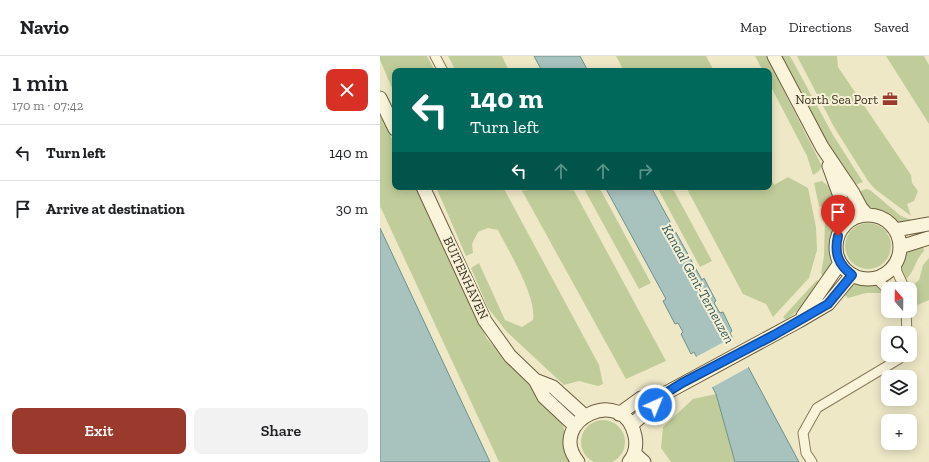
<!DOCTYPE html>
<meta charset="utf-8">
<style>
:root{--surface:#fff;--page:#f2f2f2;--text:#202124;--muted:#757577;--line:#e0e0e0;--accent:#993a2c}
body{margin:0;font-family:"Zilla Slab",serif;background:var(--page);color:var(--text);height:100vh;display:flex;flex-direction:column;font-size:15px;white-space:nowrap}
*{box-sizing:border-box;margin:0}
p{font-size:13px;color:var(--muted)}
.icon{flex:none;width:22px;height:22px;fill:none;stroke:currentColor;stroke-width:2;stroke-linecap:round;stroke-linejoin:round}
.map{position:relative;flex:1;overflow:hidden}
.side{display:flex;flex-direction:column;background:var(--surface);width:380px}
.side>*{flex:none}
.hud{position:absolute;left:12px;top:12px;width:380px;height:122px;border-radius:8px;box-shadow:0 2px 10px #0003;background:#00695c;color:#fff;overflow:hidden}
.needle{width:26px;rotate:340deg}
.tools{position:absolute;left:501px;top:226px;display:grid;gap:8px}
.tools a{display:grid;place-items:center;width:36px;height:36px;border-radius:8px;background:var(--surface);box-shadow:0 2px 10px #0003;font-size:20px}
.pin{position:absolute;display:grid;place-items:center;width:34px;height:34px;color:#fff;margin:-41px -17px;border-radius:50% 50% 50% 0;rotate:-45deg;box-shadow:0 0 4px #0007}
.pin .icon{rotate:45deg}
.me{position:absolute;width:44px;margin:-22px;rotate:44deg;stroke-linejoin:round;filter:drop-shadow(0 0 3px #0008)}
.turn{display:flex;align-items:center;gap:14px;height:84px;padding:0 12px;font-size:18px}
.turn .icon{width:52px;height:52px;stroke-width:2.5}
.turn b{display:block;font-size:28px;line-height:34px}
.lanes{display:flex;align-items:center;height:38px;padding:0 12px;background:#0003;justify-content:center;gap:20px;direction:ltr}
.lanes .off{opacity:.35}
.round{display:grid;place-items:center;flex:none;width:42px;height:42px;border-radius:8px;background:var(--page)}
.summary{display:flex;align-items:center;justify-content:space-between;height:68px;padding:0 12px}
h1{font-size:24px;font-weight:600;line-height:30px}
.action{display:flex;gap:8px;margin-top:auto;padding:8px 12px}
.action a{flex:1;height:46px;border-radius:8px;background:var(--accent);color:#fff;font-size:16px;font-weight:600;line-height:46px;text-align:center}
.action a+a{background:var(--page);color:var(--text)}
ul{padding:0;list-style:none}
li{display:flex;align-items:center;gap:12px;height:56px;padding:0 12px;border-top:1px solid var(--line)}
li div{flex:1}
li b{display:block;font-size:15px}
li em{font-style:normal}
header{display:flex;align-items:center;gap:24px;box-sizing:border-box;height:56px;padding:0 20px;background:var(--surface);border-bottom:1px solid var(--line)}
header strong{font-size:19px}
nav{display:flex;gap:22px;margin-inline-start:auto;font-size:14px}
main{display:flex;flex:1;min-height:0}
.map>svg:first-child{display:block}
.green{fill:#c0cd9a}
.water{fill:#a8c2be;stroke:#6e918d}
.pier{fill:#eee8c7}
.lines{fill:none;stroke-linecap:round;stroke-linejoin:round}
.minor-casing{stroke:#8a7b5c;stroke-width:11}
.secondary-casing{stroke:#6c5c3f;stroke-width:15}
.minor{stroke:#f9f4da;stroke-width:9}
.secondary{stroke:#f9f4da;stroke-width:13}
.route-casing{stroke:#114b97;stroke-width:10}
.route{stroke:#1a73e8;stroke-width:7}
.labels{text-anchor:middle;dominant-baseline:central;stroke-width:4;stroke-linejoin:round;paint-order:stroke}
.poi-label{font-size:13px;fill:#3b3020;stroke:#f6f1d7;text-anchor:end}
.street-label{font-size:13px;fill:#3b3020;stroke:#f6f1d7}
.water-label{font-size:14px;font-style:italic;fill:#2f575a;stroke:#f6f1d7}
</style>
<header>
<strong>Navio</strong>
<nav><a>Map</a><a>Directions</a><a>Saved</a></nav>
</header>
<main>
<section class="side">
<div class="summary"><div><h1>1 min</h1><p>170 m · 07:42</p></div><a class="round" style="background:#d93025;color:#fff"><svg class="icon" aria-label="close" viewBox="0 0 24 24"><path d="M6 6l12 12M18 6L6 18"/></svg></a></div>
<ul>
<li><svg class="icon" aria-label="left" viewBox="0 0 24 24"><path d="M17 20v-9H6M10 6l-5 5 5 5"/></svg><div><b>Turn left</b></div><em>140 m</em></li>
<li><svg class="icon" aria-label="arrive" viewBox="0 0 24 24"><path d="M6 21V4h12l-3 4 3 4H6"/></svg><div><b>Arrive at destination</b></div><em>30 m</em></li>
</ul>
<div class="action"><a>Exit</a><a>Share</a></div>
</section>
<div class="map">
<svg width="549" height="406" viewBox="0 0 549 406">
<rect width="100%" height="100%" fill="#eee8c7"/>
<!-- green -->
<path class="green" d="M0,0H47L55,15H15V39L0,4Z
M68,0H122L129,15H76Z
M236,0H326L334,15H244Z
M375,0H386L442,110L439,115L433,119L427,100L389,27V15H383Z
M400,0H410L453,79L483,126L475,129L457,105Z
M417,0H457L458,11L531,119L532,127L538,135L534,145L527,148L531,160L495,133L488,125L454,71Z
M506,0H544L549,9V68Z
M0,57L15,89V131H35L107,283L181,363L185,376L191,406H119L0,150Z
M389,119L394,129L408,121L428,132L436,171L437,194L429,222L393,261L386,248L363,238L306,131H389Z
M442,125L451,132L454,140L441,151L439,150L434,127Z
M56,131H123L219,309L223,328L218,330L199,325L184,329L127,276L108,252L91,212L99,207L125,264L142,271L153,264C157,241 129,196 118,174L108,172L98,176L92,188L93,197L86,200Z
M140,131H192L286,305L246,323Z
M203,131H219L271,227L259,233Z
M277,131H292L332,205L320,211Z
M486,133L490,134L521,160L532,164L524,168L518,167L489,151L477,137Z
M457,146L461,161L452,187L454,206L445,223L441,217L444,200L445,162L451,151Z
M465 190a23 23 0 1 1 46 0a23 23 0 1 1-46 0Z
M543,188L544,195C533,207 536,215 524,225C517,204 523,197 543,188Z
M549,202V244L531,252L529,233L539,224L543,209Z
M437,224L441,228L421,252L406,264L403,261Z
M483,226L495,228L505,236L502,237H486L468,242L462,237L471,229Z
M336,338L355,406H291L281,392L283,371L313,343Z
M201 386a22 22 0 1 1 44 0a22 22 0 1 1-44 0Z"/>
<!-- water -->
<path class="water" d="M154,0H200L208,15H162Z
M225,131H271L322,224L324,222L336,245L334,247L340,257L343,256L352,275L350,277L419,406H355L336,338L314,296L311,298L301,278L303,276L298,267L295,268L283,245L286,243Z
M0,172L110,406H0Z"/>
<!-- pier -->
<path class="pier" d="M353,281L369,311L331,332L314,302Z"/>
<g class="lines">
<!-- minor casing -->
<g class="minor-casing">
<path id="minor" d="M55,0L63,15
M516,207L517,216L525,233
M496,222L508,234
M526,255L527,277
M432,406L426,397L423,377L437,352L519,303L522,299"/>
</g>
<!-- secondary casing -->
<g class="secondary-casing">
<path id="secondary" d="M394,0L442,91L473,137L481,152L487,159
M0,42L15,73
M449,110L469,165
M43,131L105,265L130,300L155,324L164,341L195,370
M456 191a32 32 0 1 1 64 0a32 32 0 1 1-64 0Z
M515,174L549,168
M520,191L549,182
M423,260L460,207
M155,324L173,331L205,360
M239,358L261,342L286,337
M251,369L275,349L286,337L419,265L448,248L472,219
M254,397L264,406
M198,406C165,365 244,327 255,380C257,389 255,399 249,406"/>
</g>
<!-- minor -->
<use href="#minor" class="minor"/>
<!-- secondary -->
<use href="#secondary" class="secondary"/>
</g>
<g class="lines">
<!-- route casing -->
<g class="route-casing">
<path id="route" d="M275,349L286,337L302,327L394,279L448,248L472,219C458,208 454,197 458,180"/>
</g>
<!-- route -->
<use href="#route" class="route"/>
</g>
<!-- icons -->
<defs>
<g id="office-bare" transform="scale(1.2)"><path d="M-6-3h4V-5.5h4V-3h4V5H-6ZM-1-4.5V-3h2v-1.5ZM-6 0V1H6V0Z" fill="#993a2c" stroke="#f6f1d7" stroke-width="2.5" paint-order="stroke"/></g>
</defs>
<g fill-rule="evenodd">
<use href="#office-bare" x="510" y="43"/>
</g>
<g class="labels">
<!-- poi labels -->
<g class="poi-label">
<text x="498" y="43">North Sea Port</text>
</g>
<!-- street labels -->
<g class="street-label">
<text transform="translate(86 222) rotate(65)">BUITENHAVEN</text>
</g>
<!-- water labels -->
<g class="water-label">
<text transform="translate(318 228) rotate(61)">Kanaal Gent-Terneuzen</text>
</g>
</g>
</svg>
<div class="tools">
<a><svg class="needle" viewBox="-14 -14 28 28"><path d="M0-13l5 13h-10z" fill="#e53935"/><path d="M0 13l5-13h-10z" fill="#757577"/></svg></a>
<a><svg class="icon" aria-label="search" viewBox="0 0 24 24"><circle cx="10" cy="10" r="6"/><path d="M15 15l6 6"/></svg></a>
<a><svg class="icon" aria-label="layers" viewBox="0 0 24 24"><path d="M12 4l9 5-9 5-9-5zM3 14l9 5 9-5"/></svg></a>
<a>+</a>
</div>
<div class="pin" style="left:458px;top:180px;background:#d93025"><svg class="icon" aria-label="arrive" viewBox="0 0 24 24"><path d="M6 21V4h12l-3 4 3 4H6"/></svg></div>
<svg class="me" style="left:275px;top:349px" viewBox="-20 -20 40 40"><circle r="17" fill="#1a73e8" stroke="#fff" stroke-width="3"/><path d="M0-11L8 9 0 5-8 9z" fill="#fff"/></svg>
<div class="hud">
<div class="turn"><svg class="icon" aria-label="left" viewBox="0 0 24 24"><path d="M17 20v-9H6M10 6l-5 5 5 5"/></svg><div><b>140 m</b>Turn left</div></div>
<div class="lanes"><svg class="icon" aria-label="left" viewBox="0 0 24 24"><path d="M17 20v-9H6M10 6l-5 5 5 5"/></svg><svg class="icon off" aria-label="ahead" viewBox="0 0 24 24"><path d="M12 20V5M6 11l6-6 6 6"/></svg><svg class="icon off" aria-label="ahead" viewBox="0 0 24 24"><path d="M12 20V5M6 11l6-6 6 6"/></svg><svg class="icon off" aria-label="right" viewBox="0 0 24 24"><path d="M7 20v-9h11M14 6l5 5-5 5"/></svg></div>
</div>
</div>
</main>
